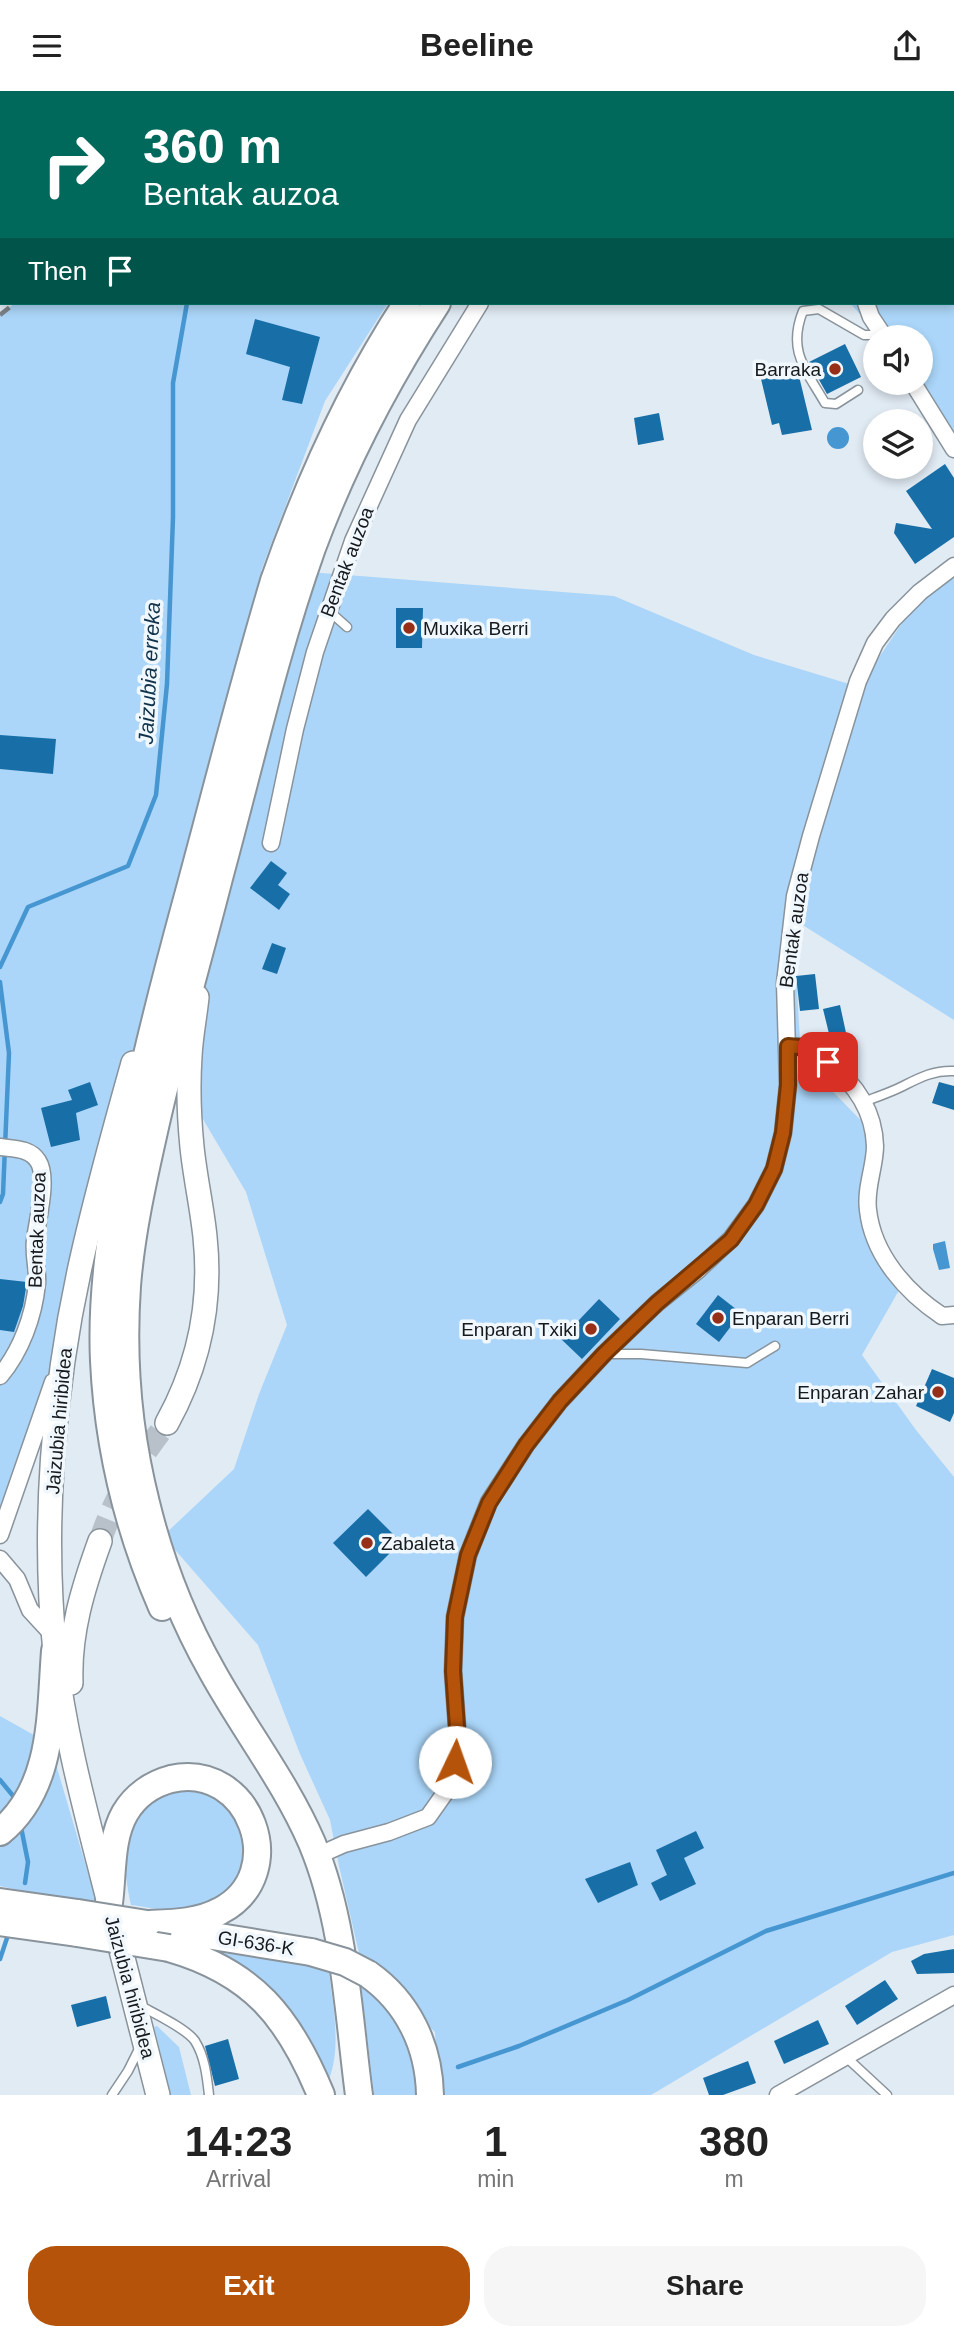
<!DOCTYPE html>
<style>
:root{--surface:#fff;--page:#f6f6f6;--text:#222;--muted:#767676;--accent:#b45309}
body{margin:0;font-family:Arial,sans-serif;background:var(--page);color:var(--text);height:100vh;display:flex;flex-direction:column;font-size:26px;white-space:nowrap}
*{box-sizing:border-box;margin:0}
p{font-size:23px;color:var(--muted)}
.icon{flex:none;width:38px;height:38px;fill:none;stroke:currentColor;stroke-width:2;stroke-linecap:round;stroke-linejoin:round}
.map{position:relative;height:2004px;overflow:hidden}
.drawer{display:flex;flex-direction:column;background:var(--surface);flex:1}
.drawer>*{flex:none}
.guide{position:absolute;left:0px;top:0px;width:956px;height:214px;box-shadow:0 4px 10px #0003;background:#00695c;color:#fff;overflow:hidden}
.fabs{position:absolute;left:863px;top:234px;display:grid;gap:14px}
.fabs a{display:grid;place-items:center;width:70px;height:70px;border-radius:50%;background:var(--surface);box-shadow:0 4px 10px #0003;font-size:35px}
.pin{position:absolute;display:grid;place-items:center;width:60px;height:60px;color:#fff;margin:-30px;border-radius:14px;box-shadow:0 4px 10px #0006}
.me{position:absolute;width:77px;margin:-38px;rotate:3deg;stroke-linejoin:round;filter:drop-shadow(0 0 5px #0008)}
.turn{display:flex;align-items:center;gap:24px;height:147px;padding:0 28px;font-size:32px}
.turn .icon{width:91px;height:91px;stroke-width:2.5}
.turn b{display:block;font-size:49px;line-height:60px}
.then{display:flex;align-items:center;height:66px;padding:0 28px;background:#0003;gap:14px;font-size:26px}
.eta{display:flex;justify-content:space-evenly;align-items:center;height:119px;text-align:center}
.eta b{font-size:42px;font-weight:800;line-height:49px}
.action{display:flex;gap:14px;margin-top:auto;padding:14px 28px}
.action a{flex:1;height:80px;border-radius:28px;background:var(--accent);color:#fff;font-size:28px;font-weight:800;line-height:80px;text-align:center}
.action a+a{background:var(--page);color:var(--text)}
header{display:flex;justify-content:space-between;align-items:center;height:91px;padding:0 28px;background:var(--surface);font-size:32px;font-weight:800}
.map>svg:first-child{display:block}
.green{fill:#abd6f9}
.water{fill:#4696d1}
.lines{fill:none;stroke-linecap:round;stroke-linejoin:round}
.stream{stroke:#4696d1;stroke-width:4.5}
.building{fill:#186fa8}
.secondary-tunnel{stroke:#b8c1c9;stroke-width:23;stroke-dasharray:23 11;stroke-linecap:butt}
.service-casing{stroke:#89939b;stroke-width:11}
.minor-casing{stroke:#89939b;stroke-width:19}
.secondary-casing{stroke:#89939b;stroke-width:26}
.primary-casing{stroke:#89939b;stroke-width:30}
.trunk-casing{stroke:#89939b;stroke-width:30}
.service{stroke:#fff;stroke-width:8}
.minor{stroke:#fff;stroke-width:16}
.secondary{stroke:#fff;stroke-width:23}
.primary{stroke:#fff;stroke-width:26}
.trunk{stroke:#fff;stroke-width:26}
.rail{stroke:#7a8187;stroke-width:4.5;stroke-dasharray:12 12;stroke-linecap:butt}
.trunk-bridge-casing{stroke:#89939b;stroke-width:30;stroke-linecap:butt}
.trunk-bridge{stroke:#fff;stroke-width:26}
.route-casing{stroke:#753606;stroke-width:18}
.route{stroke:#b45309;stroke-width:12}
.poi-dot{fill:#972e17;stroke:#f1f8fd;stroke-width:2.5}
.labels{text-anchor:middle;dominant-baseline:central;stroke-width:7;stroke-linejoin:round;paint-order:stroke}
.poi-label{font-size:19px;fill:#16191d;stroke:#f1f8fd;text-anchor:end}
.street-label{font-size:19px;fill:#16191d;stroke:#f1f8fd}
.water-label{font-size:21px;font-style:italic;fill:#10324b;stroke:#f1f8fd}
</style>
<header><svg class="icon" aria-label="menu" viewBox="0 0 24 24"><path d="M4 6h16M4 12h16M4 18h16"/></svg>Beeline<svg class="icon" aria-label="share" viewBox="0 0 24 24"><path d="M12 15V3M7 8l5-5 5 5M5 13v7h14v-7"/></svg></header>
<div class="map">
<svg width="954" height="2004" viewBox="0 0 954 2004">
<rect width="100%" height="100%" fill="#e1ebf4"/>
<!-- green -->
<path class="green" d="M662,0H954V358L920,292V247H881L850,212H954V2H663Z
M15,212H388L325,310L261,480H296L614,505L754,564L859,596L927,495L954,475V929L793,828L801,968L882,1051L871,1111L902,1194L862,1264L916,1339L954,1386V1844L892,1861L651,2004H438L435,1941L361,1871L339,1775L330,1729L300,1663L258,1554L163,1445L234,1378L259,1303L287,1234L246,1101L181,991L57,1264L0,1426V224Z
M0,1625L50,1653L98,1816L0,1795Z
M165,1699L208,1700L226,1712L241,1731L246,1778C237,1791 227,1807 213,1815C192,1827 154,1817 131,1814C120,1764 122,1731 165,1699Z
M170,1846L312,1874L329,1881C333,1917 343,1961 326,1995L316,1969Z
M361,1894L389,1917L411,1954L420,2004H374Z
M157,1935L179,1956L191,2004H171L154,1936Z"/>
<!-- water -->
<path class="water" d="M827 347a11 11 0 1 1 22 0a11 11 0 1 1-22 0Z
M945,1150L950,1177L939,1179L933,1158V1153Z"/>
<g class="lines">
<!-- stream -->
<path class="stream" d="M273,2L275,0
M0,876L28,816L128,775L156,704L167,593L173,426V292L187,212
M0,891L9,962L3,1103L0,1111
M0,1689L14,1706L15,1711
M21,1736L28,1771L25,1792
M0,1868L8,1844
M458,1976L519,1955L628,1909L766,1840L954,1782"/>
</g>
<!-- building -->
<path class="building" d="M255,228L320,246L302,313L282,309L290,276L246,263Z
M845,253L861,286L827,303L809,271Z
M798,281L812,339L782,344L779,332L772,334L761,288Z
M659,322L664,349L638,354L634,327Z
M945,373L954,387V446L915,473L894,442L896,432L932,438L906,400Z
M396,517H423L422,557H396Z
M0,644L56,648L53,683L0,678Z
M271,770L287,782L278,794L290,803L279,819L250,797Z
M272,852L286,857L277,883L262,878Z
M815,883L819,918L800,920L796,885Z
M840,914L848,951L832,955L823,918Z
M90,991L98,1014L76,1022L80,1049L51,1056L41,1017L72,1009L68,999Z
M939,991L954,995V1019L932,1012Z
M0,1188L27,1191L23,1215L14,1241L0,1239Z
M718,1204L741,1222L719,1251L696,1233Z
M599,1208L620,1228L582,1268L561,1248Z
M932,1278L954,1287V1322L950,1331L916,1315Z
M368,1418L401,1451L366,1486L333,1452Z
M696,1740L704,1757L684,1767L696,1793L660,1810L651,1792L667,1784L656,1759Z
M630,1771L638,1794L598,1812L585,1788Z
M954,1858V1882L917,1883L911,1870L924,1863Z
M885,1889L898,1908L857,1934L845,1915Z
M106,1905L111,1927L77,1936L71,1914Z
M818,1929L829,1953L784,1973L774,1950Z
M228,1948L239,1988L215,1995L205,1955Z
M748,1970L756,1992L723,2004H709L703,1987Z"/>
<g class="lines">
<!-- secondary-tunnel -->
<path class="secondary-tunnel" d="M100,1450C115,1405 138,1369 167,1332"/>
<!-- service casing -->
<g class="service-casing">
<path id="service" d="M858,299L836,313L825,312C806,279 787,260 803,220L819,218L864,244H884
M328,519L347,536
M864,1011C876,1006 889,1002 901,996C919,987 933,979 954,980
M607,1263H641L747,1272L775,1255
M139,1914C153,1922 186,1937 195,1950C205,1966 207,1986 209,2004
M846,1966L887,2004
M112,2004L128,1980L141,1954"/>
</g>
<!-- minor casing -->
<g class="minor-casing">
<path id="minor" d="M631,2L632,0
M841,2V0
M866,212L871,226L885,247
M913,292L954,358
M271,752L295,638L315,561L353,450L408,329L480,212
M788,955C794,956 803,955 809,957C815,959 821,966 826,970C854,991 874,1019 875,1055C875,1076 865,1097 868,1119C873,1164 906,1201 942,1225L954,1224
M0,1056C14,1058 30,1057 38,1070C49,1087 37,1130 35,1149C33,1164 38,1178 37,1192C34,1225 21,1260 0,1285
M0,1444L53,1291
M0,1468L17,1488L30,1519L54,1545
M317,1765L344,1753L389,1741L428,1726L452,1692L458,1650L453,1580L455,1526L468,1464L489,1411L526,1354L560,1310L604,1263L657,1212L698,1179L731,1148L756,1114L774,1078L783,1042L788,994L785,892L795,805L811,745L858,590L875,552L893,528L920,501L954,475
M778,2004L954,1904"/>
</g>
<!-- secondary casing -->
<g class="secondary-casing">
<path id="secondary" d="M133,972C114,1040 95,1107 80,1176C53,1299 42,1436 55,1561C63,1633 81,1703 99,1773C118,1850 139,1927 158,2004
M167,1332C199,1274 212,1212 205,1146C202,1116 195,1086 192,1056C189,1026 188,995 190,965C191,945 195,926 197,906
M71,1592C69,1542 83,1497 100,1450"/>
</g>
<!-- primary casing -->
<g class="primary-casing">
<path id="primary" d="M554,2L555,0
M585,2L586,0
M162,1516C128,1438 108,1355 104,1270C101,1204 111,1139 123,1075C140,986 162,900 186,812C215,705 242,597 274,490C308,392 350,299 407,212
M359,2004C348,1921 345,1831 312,1752C285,1690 244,1638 212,1580C182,1527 160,1470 146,1412C128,1341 122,1267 127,1195C131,1144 142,1094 153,1045C172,958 197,873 219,787C249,677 274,564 312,457C344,371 387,289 437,212"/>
</g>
<!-- trunk casing -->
<g class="trunk-casing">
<path id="trunk" d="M0,1741C54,1697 50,1624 55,1560
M0,1811L78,1822
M109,1812C113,1783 110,1748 125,1722C135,1705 152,1693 171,1688C250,1670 292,1783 220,1820C198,1832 172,1832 147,1833
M0,1831L77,1842
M176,1839L311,1861
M169,1857C253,1881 289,1926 321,2004
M368,1883C408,1911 429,1955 430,2004"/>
</g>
<!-- service -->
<use href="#service" class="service"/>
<!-- minor -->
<use href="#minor" class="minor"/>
<!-- secondary -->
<use href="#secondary" class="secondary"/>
<!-- primary -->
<use href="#primary" class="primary"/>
<!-- trunk -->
<use href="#trunk" class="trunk"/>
<!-- rail -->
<path class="rail" d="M71,2L73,0
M211,2L212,0
M0,224L15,212"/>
<!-- trunk-bridge casing -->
<g class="trunk-bridge-casing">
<path id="trunk-bridge" d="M78,1822L147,1833
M77,1842L169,1857
M311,1861L345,1871L368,1883"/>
</g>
<!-- trunk-bridge -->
<use href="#trunk-bridge" class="trunk-bridge"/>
</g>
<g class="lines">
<!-- route casing -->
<g class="route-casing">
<path id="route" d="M455,1671L458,1650L453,1580L455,1526L468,1464L489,1412L526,1354L560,1310L604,1263L657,1212L731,1149L756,1114L774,1078L783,1042L788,994V955L809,957L828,971"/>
</g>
<!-- route -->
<use href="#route" class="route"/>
</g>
<!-- markers -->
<g class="poi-dot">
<circle cx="835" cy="278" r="7"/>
<circle cx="409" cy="537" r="7"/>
<circle cx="718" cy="1227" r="7"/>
<circle cx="591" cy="1238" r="7"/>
<circle cx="938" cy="1301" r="7"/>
<circle cx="367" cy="1452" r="7"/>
</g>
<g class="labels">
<!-- poi labels -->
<g class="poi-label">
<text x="821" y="278">Barraka</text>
<text x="423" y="537" text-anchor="start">Muxika Berri</text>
<text x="732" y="1227" text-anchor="start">Enparan Berri</text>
<text x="577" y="1238">Enparan Txiki</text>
<text x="924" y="1301">Enparan Zahar</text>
<text x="381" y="1452" text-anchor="start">Zabaleta</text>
</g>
<!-- street labels -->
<g class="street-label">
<text transform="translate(347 471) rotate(-69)">Bentak auzoa</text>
<text transform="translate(794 839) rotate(-82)">Bentak auzoa</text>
<text transform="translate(37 1139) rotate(-88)">Bentak auzoa</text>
<text transform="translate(59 1330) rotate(-85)">Jaizubia hiribidea</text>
<text transform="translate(256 1852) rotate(9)">GI-636-K</text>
<text transform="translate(130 1896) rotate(75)">Jaizubia hiribidea</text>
</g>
<!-- water labels -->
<g class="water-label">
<text transform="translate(149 582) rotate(-87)">Jaizubia erreka</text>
</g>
</g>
</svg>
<div class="fabs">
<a><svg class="icon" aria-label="sound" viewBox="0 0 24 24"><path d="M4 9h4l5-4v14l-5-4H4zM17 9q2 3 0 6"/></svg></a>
<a><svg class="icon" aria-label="layers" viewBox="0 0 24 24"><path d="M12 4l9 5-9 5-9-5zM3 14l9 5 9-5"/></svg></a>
</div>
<div class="pin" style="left:828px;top:971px;background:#d93025"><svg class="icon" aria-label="arrive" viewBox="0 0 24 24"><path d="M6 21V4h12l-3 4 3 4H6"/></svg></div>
<svg class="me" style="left:455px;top:1671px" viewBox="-20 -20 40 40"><circle r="19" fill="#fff"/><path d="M0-13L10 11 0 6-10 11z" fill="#b45309"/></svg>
<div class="guide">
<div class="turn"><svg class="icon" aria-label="right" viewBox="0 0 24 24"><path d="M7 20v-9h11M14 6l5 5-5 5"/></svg><div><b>360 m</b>Bentak auzoa</div></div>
<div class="then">Then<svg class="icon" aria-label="arrive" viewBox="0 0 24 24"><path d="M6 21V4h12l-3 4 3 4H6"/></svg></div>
</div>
</div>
<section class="drawer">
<div class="eta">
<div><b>14:23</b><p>Arrival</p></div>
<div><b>1</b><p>min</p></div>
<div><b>380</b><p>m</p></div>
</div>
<div class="action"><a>Exit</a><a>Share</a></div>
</section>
